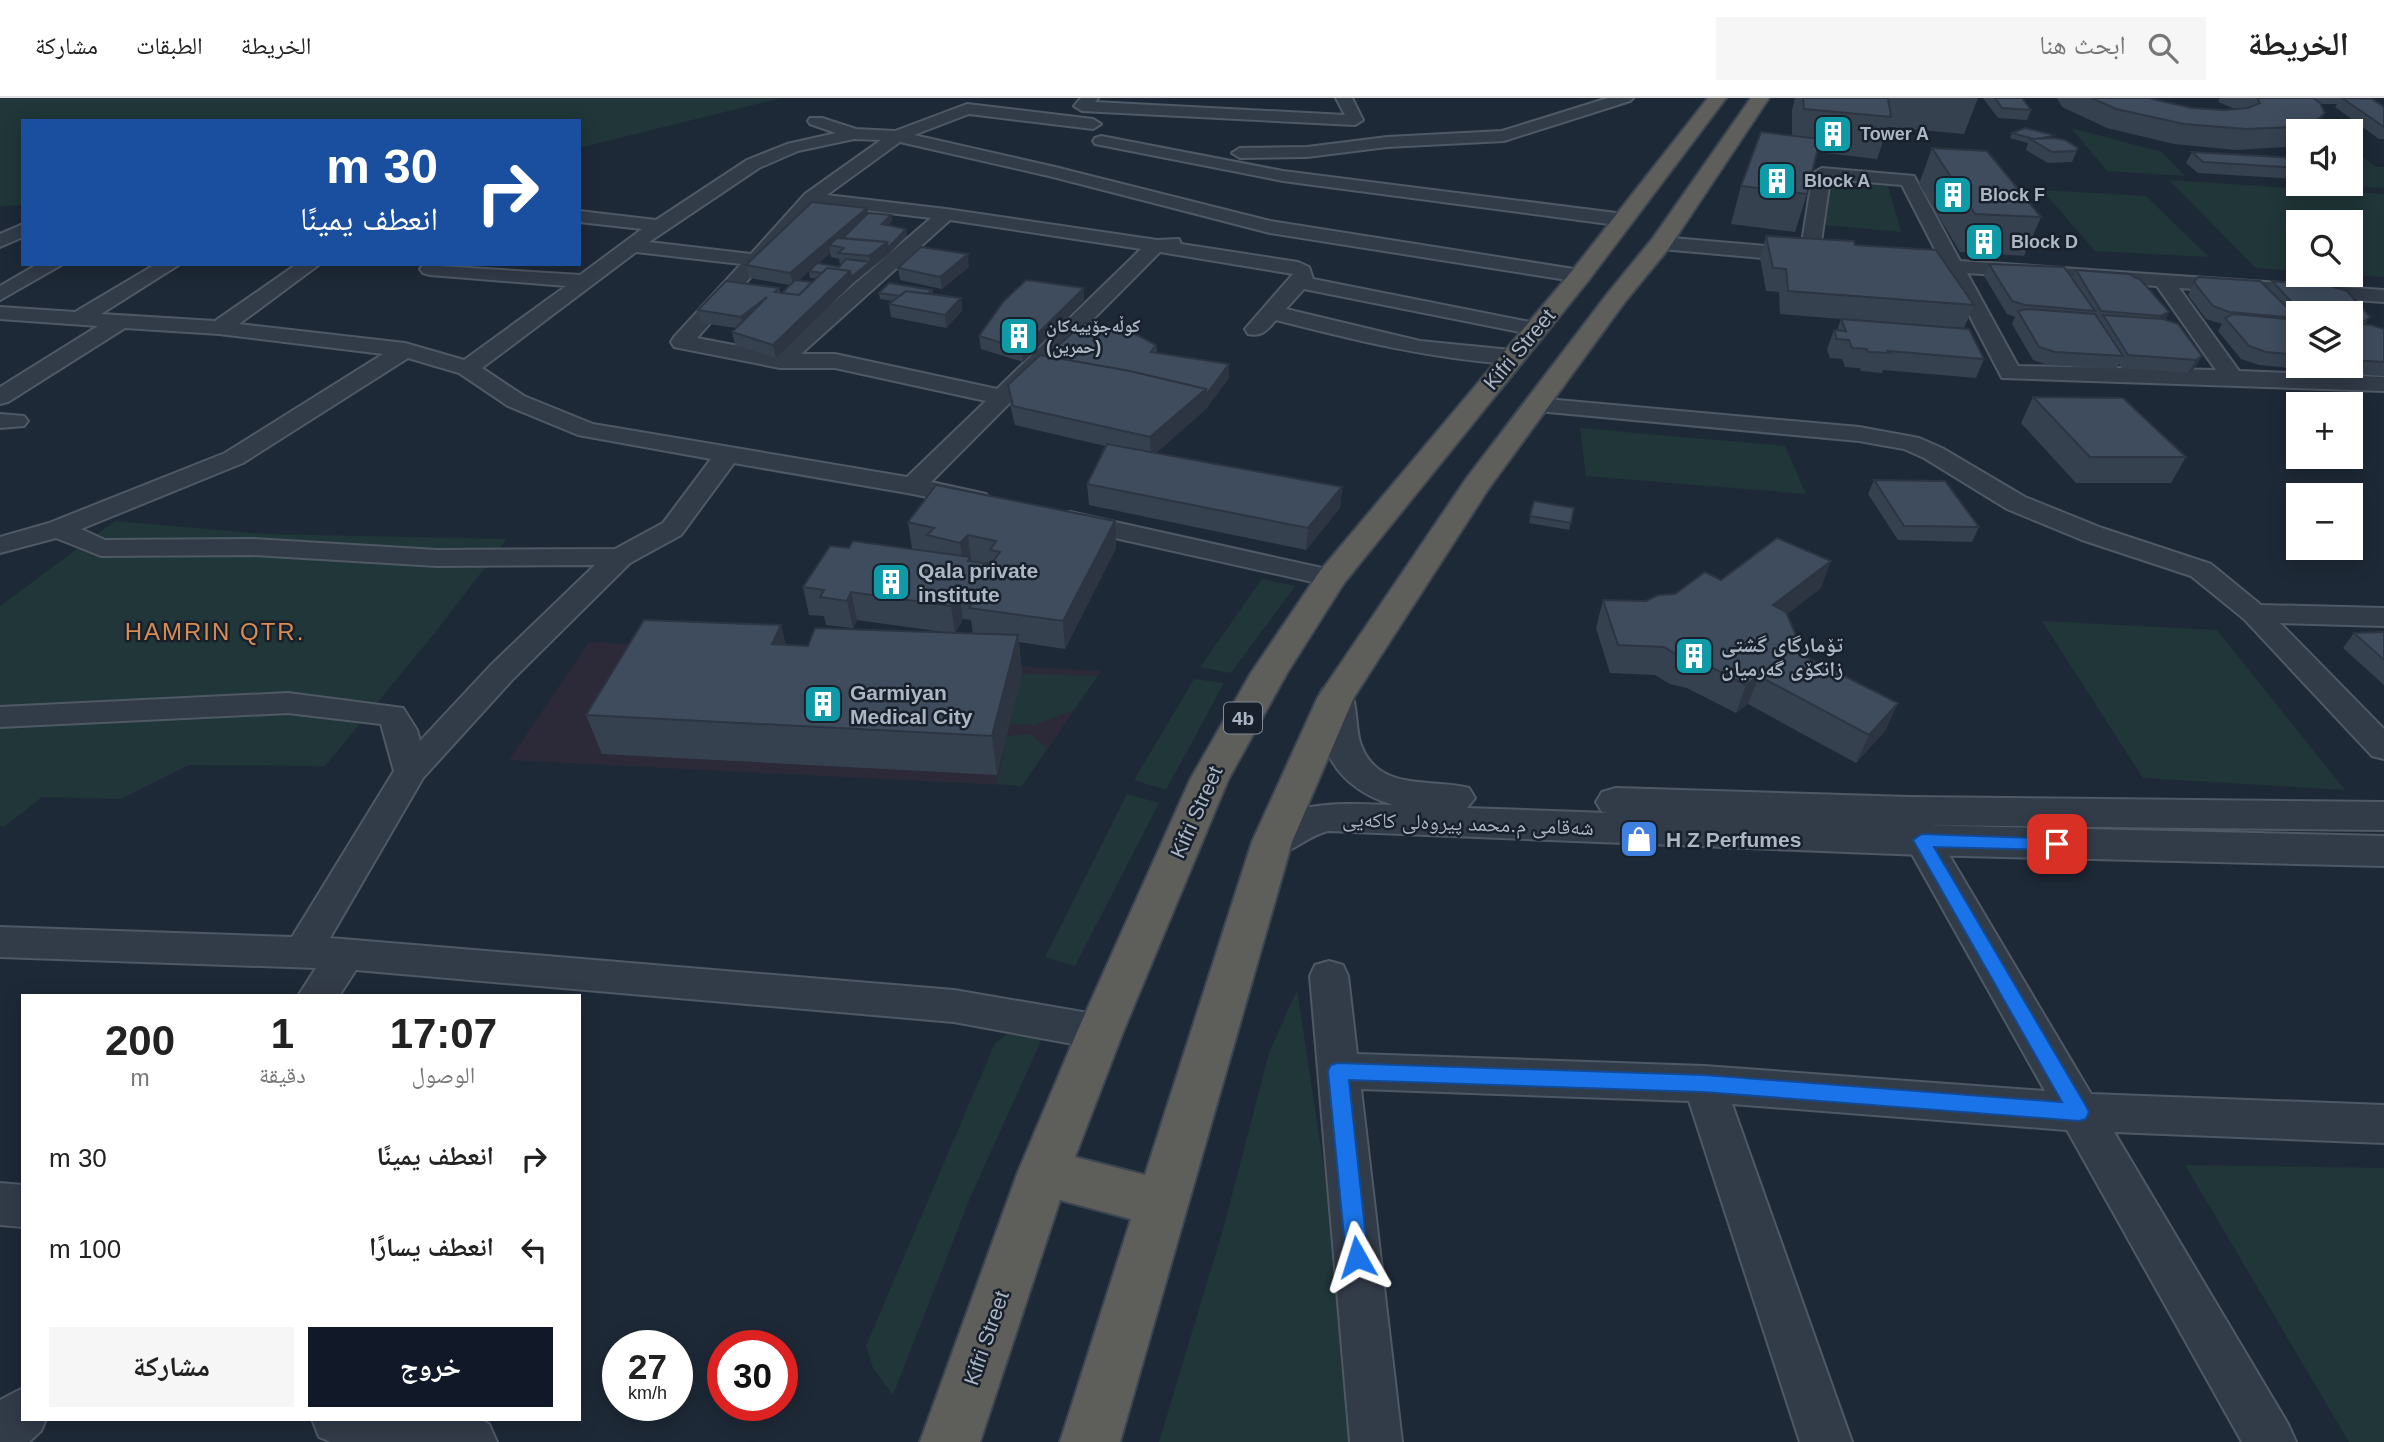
<!DOCTYPE html>
<html lang="ar">
<meta charset="utf-8">
<style>
:root{--surface:#fff;--page:#f6f6f6;--text:#222;--muted:#767676;--line:#e0e0e0;--accent:#111827}
body{margin:0;font-family:Arial,"Noto Naskh Arabic",sans-serif;background:var(--page);color:var(--text);direction:rtl;height:100vh;display:flex;flex-direction:column;font-size:26px;white-space:nowrap}
*{box-sizing:border-box;margin:0}
p{font-size:23px;color:var(--muted)}
.icon{flex:none;width:38px;height:38px;fill:none;stroke:currentColor;stroke-width:2;stroke-linecap:round;stroke-linejoin:round}
.map{position:relative;flex:1;overflow:hidden;direction:ltr}
.details{position:absolute;left:21px;top:896px;width:560px;height:427px;display:flex;flex-direction:column;background:var(--surface);border-radius:0px;box-shadow:0 4px 18px #0003;direction:rtl}
.details>*{flex:none}
.guide{position:absolute;left:21px;top:21px;width:560px;height:147px;border-radius:0px;box-shadow:0 4px 18px #0003;direction:rtl;background:#1a4fa0;color:#fff;overflow:hidden}
.controls{position:absolute;left:2286px;top:21px;display:grid;gap:14px}
.controls a{display:grid;place-items:center;width:77px;height:77px;border-radius:0px;background:var(--surface);box-shadow:0 4px 18px #0003;font-size:35px}
.speed{position:absolute;left:602px;top:1232px;display:flex;gap:14px;font-size:35px;font-weight:700;text-align:center}
.speed>*{display:grid;place-content:center;width:91px;height:91px;border-radius:50%;background:var(--surface);box-shadow:0 4px 18px #0003;line-height:1}
.speed small{font-size:18px;font-weight:400}
.speed .limit{border:10px solid #d22;background:#fff;color:#111}
.pin{position:absolute;display:grid;place-items:center;width:60px;height:60px;color:#fff;margin:-30px;border-radius:14px;box-shadow:0 4px 10px #0006}
.me{position:absolute;width:77px;margin:-38px;rotate:354deg;stroke-linejoin:round;filter:drop-shadow(0 0 5px #0008)}
.turn{display:flex;align-items:center;gap:24px;height:147px;padding:0 28px;font-size:32px}
.turn .icon{width:91px;height:91px;stroke-width:2.5}
.turn b{display:block;font-size:49px;line-height:60px}
.eta{display:flex;justify-content:space-evenly;align-items:center;height:119px;text-align:center}
.eta b{font-size:42px;font-weight:700;line-height:49px}
.button{display:flex;gap:14px;margin-top:auto;padding:14px 28px}
.button a{flex:1;height:80px;border-radius:0px;background:var(--accent);color:#fff;font-size:28px;font-weight:700;line-height:80px;text-align:center}
.button a+a{background:var(--page);color:var(--text)}
ul{padding:0;list-style:none}
li{display:flex;align-items:center;gap:21px;height:91px;padding:0 28px}
li div{flex:1}
li b{display:block;font-size:26px}
li em{font-style:normal}
header{display:flex;align-items:center;gap:42px;box-sizing:border-box;height:98px;padding:0 35px;background:var(--surface);border-bottom:2px solid var(--line)}
header strong{font-size:33px}
nav{display:flex;gap:38px;margin-inline-start:auto;font-size:24px}
.search{width:490px;height:63px;background:var(--page);display:flex;align-items:center;gap:18px;box-sizing:border-box;padding:0 24px;border-radius:0px;color:var(--muted);font-size:26px}
.map>svg:first-child{display:block}
.medical{fill:#2c2a39}
.green{fill:#203638}
.lines{fill:none;stroke-linecap:round;stroke-linejoin:round}
.minor-casing{stroke:#4f5966;stroke-width:4}
.tertiary-casing{stroke:#4f5966;stroke-width:4}
.trunk-casing{stroke:#3c4652;stroke-width:4}
.minor{fill:#323b48;fill-rule:evenodd}
.tertiary{fill:#323b48;fill-rule:evenodd}
.trunk{fill:#5e5e5b;fill-rule:evenodd}
.wall{fill:#364150;fill-rule:evenodd}
.shaded-wall{fill:#2c3541}
.building{fill:#3f4c5d;stroke:#2c3541;stroke-width:2}
.route{fill:#1a73e8;stroke:#114b97;stroke-width:2}
.labels{text-anchor:middle;dominant-baseline:central;stroke-width:5;stroke-linejoin:round;paint-order:stroke}
.far-poi-label{font-size:18px;font-weight:bold;fill:#acb6c5;stroke:#18202c;text-anchor:start}
.shield{fill:#18202c;stroke:#808997;stroke-width:2}
.shield-label{font-size:19px;font-weight:bold;fill:#acb6c5}
.street-label{font-size:21px;fill:#acb6c5;stroke:#18202c}
.poi-label{font-size:21px;font-weight:bold;fill:#acb6c5;stroke:#18202c;text-anchor:start}
.quarter-label{font-size:24px;letter-spacing:2px;fill:#d88b53;stroke:#18202c}
</style>
<header>
<strong>الخريطة</strong>
<div class="search"><svg class="icon" aria-label="search" viewBox="0 0 24 24"><circle cx="10" cy="10" r="6"/><path d="M15 15l6 6"/></svg>ابحث هنا</div>
<nav><a>الخريطة</a><a>الطبقات</a><a>مشاركة</a></nav>
</header>
<div class="map">
<svg width="2384" height="1344" viewBox="0 0 2384 1344">
<rect width="100%" height="100%" fill="#1e2937"/>
<!-- medical -->
<path class="medical" d="M589,544L1101,573L1022,688L509,662Z"/>
<!-- green -->
<path class="green" d="M0,0H781L579,50V23H23V107L0,108Z
M2071,30L2162,54L2185,78L2107,73Z
M2350,51L2377,69H2384V90L2328,86H2350Z
M2169,82L2384,96V179L2347,177H2350V124H2298V173L2256,170Z
M1830,83L1888,88L1901,134L1825,127Z
M2042,92L2146,98L2209,159L2095,153Z
M1580,330L1785,348L1806,396L1586,378Z
M115,423L266,436L507,441L434,536L325,668L189,667L121,701L42,699L4,729L0,728V508Z
M1262,481L1295,488L1231,575L1200,569Z
M2042,523L2217,532L2345,692L2143,680Z
M1022,576L1098,578L1074,612L1034,627L1010,626Z
M1194,581L1224,585L1166,692L1134,682Z
M1031,636L1047,651L1022,688L997,686L1007,638Z
M1127,696L1159,705L1075,868L1045,859Z
M1297,892L1331,1116L1350,1344H1159L1224,1128L1269,955Z
M1014,931L1045,934L970,1100L893,1297L873,1270L866,1248L995,945Z
M2185,1067L2384,1070V1344H2349Z"/>
<g class="lines">
<!-- minor casing -->
<g class="minor-casing">
<path id="minor" d="M1081,0H1098L1095,4L1345,17L1336,0H1352L1363,22L1355,27L1082,13L1074,8Z
M1608,0H1633L1630,3L1504,43L1387,49L1307,59L1240,60L1232,55L1240,50L1307,49L1387,39L1502,33Z
M967,6L1093,21L1101,26L1093,31L969,16L914,37L1055,69L1270,123L1580,172L1587,174L1590,178L1587,182L1580,184L1270,135L1053,79L900,44L827,97L946,111L1157,142L1179,141L1181,146L1298,164L1309,169L1313,181L1535,225L1543,226L1546,231L1543,236L1535,237L1304,191L1286,211L1420,243L1511,252L1519,254L1522,259L1519,264L1511,266C1431,261 1354,242 1276,222C1267,232 1263,239 1248,236L1245,231L1293,176L1160,154L931,384L986,396L990,402L986,408L977,410L913,396L734,365L681,437L630,465L513,581L423,680L330,840L954,892L1100,917L1114,922L1120,934L1114,946L1100,951L954,924L356,872L339,898H298L316,870L0,859V829L292,839L394,673L381,626L288,615L0,629V609L288,595L403,610L417,632L420,643L491,567L595,467L437,468L252,457L101,458L56,440L0,455V439L49,425L225,355L383,256L219,236L125,230L8,304L0,306V289L98,228L0,221V209L75,214L156,166H180L101,216L215,223L297,166H320L239,226L405,245L464,262L566,188L430,177L423,175L420,171L423,167L580,177L642,131L579,124V113L656,122L747,62L787,46L836,35L810,26L808,23L810,20H822L856,31L895,33ZM854,41L881,42L805,96L751,156L649,144L759,70L798,53ZM815,106L931,120L775,255L697,240ZM950,122L1141,151L997,291L835,256H801ZM636,154L741,166L674,239L671,244L674,249L780,270H835L986,303L907,379L593,326L524,298L482,270ZM408,260L459,275L508,308L578,337L711,361L663,425L615,451L437,452L252,441L105,442L81,431L243,365Z
M1101,38L1283,73L1624,116L1633,122L1624,128L1283,83L1095,46L1093,43L1095,40Z
M1822,70L1914,78L1960,163L2384,192V204L2179,190L2239,273L2384,279V293L2002,280L1947,174L1928,171L1925,167L1928,163L1940,161L1902,87L1830,81L1819,158L1809,164L1661,151L1651,145L1661,139L1801,151L1813,75ZM1967,175L2157,188L2216,272L2018,268Z
M23,126V139L0,149V136Z
M38,166H63L0,202V188Z
M1535,300L1859,329L1919,340L1942,350L2025,399L2102,430L2211,466L2261,507L2384,510V528L2280,525L2384,631V661L2372,658L2244,521L2191,478L2082,442L2007,411L1924,360L1904,351L1859,343L1527,312L1523,307L1527,302Z
M0,316L24,318L28,323L24,328L0,330Z
M1070,414L1331,472L1341,474L1345,480L1341,486L1331,488L1061,428L1057,422L1061,416Z
M1911,706L1923,709L1939,740L2091,996L2384,1007V1045L2114,1034L2288,1326L2296,1344H2242L2067,1032L1732,1006L1852,1344H1800L1689,1003L1361,991L1402,1344H1350L1310,878L1315,867L1329,863L1343,867L1348,878L1357,956L1704,968L2045,993L1904,742L1894,718L1899,709Z
M0,1085L23,1087V1129L0,1127Z
M23,1290V1321H46L41,1333L29,1344H0V1302Z
M312,1321H478L489,1326L497,1344H331L319,1339Z"/>
</g>
<!-- tertiary casing -->
<g class="tertiary-casing">
<path id="tertiary" d="M1336,587L1349,591C1358,606 1355,627 1360,644C1376,695 1432,680 1469,690L1475,700L1467,710L1608,715L1602,714L1596,704L1602,694L1616,690L1909,699L2384,704V732L1915,727L2384,738V768L1922,757L1328,733C1300,740 1288,764 1258,754L1252,744C1277,699 1350,706 1393,707C1351,694 1324,668 1319,622C1317,610 1317,601 1323,591Z"/>
</g>
<!-- trunk casing -->
<g class="trunk-casing">
<path id="trunk" d="M1708,0H1726L1588,183L1344,485L1287,575L1228,682L1123,934L1075,1059L1145,1077L1252,744L1318,599L1466,381L1608,195L1653,140L1751,0H1769L1669,150L1624,205L1489,390L1354,599L1292,744L1120,1344H1060L1131,1121L1060,1102L980,1344H920L1018,1074L1077,934L1190,682L1251,575L1320,473L1572,173Z"/>
</g>
<!-- minor -->
<use href="#minor" class="minor"/>
<!-- tertiary -->
<use href="#tertiary" class="tertiary"/>
<!-- trunk -->
<use href="#trunk" class="trunk"/>
</g>
<!-- wall -->
<path class="wall" d="M1795,0H1978L1964,36L1888,29L1877,61L1817,54L1807,96L1795,134L1731,126L1741,88L1792,37V12Z
M1983,0H2022L2031,12L2027,22L1998,20Z
M2057,0H2148L2192,10L2224,12L2235,11L2218,4L2220,0H2358L2384,9V41H2379L2335,9L2337,6H2320L2285,49L2236,52L2174,46L2107,30L2062,9Z
M2012,35L2051,40L2078,50L2072,64L2048,65L2026,52L2028,45L2010,40Z
M1932,50L2041,119L2024,158L1960,154L1919,86Z
M2192,54L2298,60V81L2198,75L2186,65Z
M867,110L868,115L891,117L892,123L888,127L907,137L889,156L853,185L776,260L735,247L732,234L736,230L701,225L698,212L779,190L780,194L782,195L790,187L749,180L746,167ZM830,155L831,159L839,161L840,167L839,169L818,166ZM809,173L810,180H816L812,184L799,182Z
M1766,138L1855,147L1974,207L1964,230L1984,261L1976,280L1883,272L1882,275L1861,273L1860,270L1845,269L1842,261L1830,260L1827,251L1834,232H1837L1841,221L1780,216L1779,194L1766,193L1760,160Z
M1989,166L2072,181L2076,172L2169,214L2165,222L2202,258L2194,271L2188,275L2122,270L2119,266L2116,271L2048,267L2033,262L2012,226L2015,219L2007,216L1984,178Z
M969,169L942,191L900,182L898,170Z
M2272,183L2370,219L2365,226L2384,231V278L2339,275L2334,270L2332,274L2259,267L2241,261L2218,233L2222,226L2206,221L2188,197L2194,184L2268,191ZM2298,215H2350V268H2298Z
M932,192L933,197L961,200L962,213L946,230L891,219L889,206L893,203L880,201L879,195Z
M1084,202L1023,264L981,251L979,238Z
M1156,247L1157,255L1229,280L1206,311L1156,355L1342,389L1340,410L1306,452L1089,407L1087,386L1105,348L1015,327L1010,307L1008,287L1046,258Z
M2033,299L2186,359L2171,385H2076L2021,325Z
M1874,382L1979,429L1972,444L1898,442L1868,396Z
M1534,403L1574,410L1569,432L1529,425Z
M1115,423L1116,450L1065,551L1019,544L1022,576L997,677L602,656L586,617L786,547L808,548L950,535L857,522L853,530L826,527L824,518L809,517L803,489L849,450L912,451L908,424ZM963,521L971,522L973,536L955,535Z
M1721,482L1821,490L1787,516L1797,555L1898,605L1885,633L1856,665L1748,606L1736,615L1687,590L1670,586L1655,577L1610,575L1596,530L1603,502L1646,503Z
M2384,534V587L2343,550L2354,535Z"/>
<!-- shaded-wall -->
<path class="shaded-wall" d="M2325,15L2315,33H2298V45L2285,49L2296,29Z
M867,110L869,121L840,146L829,147L830,155L793,187L790,175Z
M891,117L892,123L883,132L882,126Z
M906,131L907,137L889,156L888,150Z
M887,144L889,156L871,170L869,158Z
M968,156L969,169L942,191L940,179Z
M870,164L871,170L853,185L776,260L773,247L850,173Z
M1084,190V202L1023,264L1022,251Z
M767,199L744,231L741,219Z
M961,200L962,213L946,230L945,217Z
M2169,214L2163,226L2155,230L2161,218Z
M2202,258L2194,271L2188,275L2196,262Z
M1229,266V280L1206,311L1151,359L1150,339Z
M1342,389L1340,410L1306,452L1308,430Z
M1115,423L1116,450L1065,551L1063,523Z
M968,437L971,464L964,472L960,445Z
M1831,463L1821,490L1763,535L1773,507Z
M959,493L963,521L955,535L951,508Z
M851,494L857,522L853,530L847,503Z
M781,527L791,566L772,546Z
M1018,537L1022,576L997,677L992,638Z
M1759,578L1748,606L1736,615L1746,587Z
M1898,605L1885,633L1856,665L1869,637Z"/>
<!-- building -->
<path class="building" d="M1803,0H1888L1891,19L1804,11Z
M1995,0H2022L2031,12L2002,10Z
M2092,0H2148L2192,10L2224,12L2248,10L2260,5L2257,0H2313L2320,5L2325,15L2316,23L2296,29L2246,31L2184,26L2116,11Z
M2342,0L2372,1L2384,9V29Z
M2025,30L2053,37L2043,40L2034,41L2012,35Z
M1761,34L1820,41L1807,96L1741,88Z
M2054,40L2065,42L2078,50L2076,53L2052,54L2030,41Z
M1932,50L1987,53L2041,119L1975,116Z
M2192,54L2298,60V70L2203,64Z
M812,104L867,110L790,175L746,167Z
M868,115L891,117L882,126L906,131L888,150L887,144L843,140Z
M1766,138L1854,143L1855,147L1936,152L1974,207L1788,193L1786,171L1773,170Z
M837,140L887,144L869,158L838,155L844,150L829,147Z
M921,149L968,156L940,179L898,170Z
M846,161L870,164L851,179L850,173L827,170L822,175L809,173L817,165L839,169Z
M1989,166L2064,169L2095,213L2025,207L2012,203Z
M827,170L850,173L773,247L732,234L767,199L741,219L698,212L726,183L779,190L775,194L799,197Z
M2076,172L2129,176L2141,182L2169,214L2161,218L2101,213Z
M2198,179L2260,183L2298,220L2229,214L2213,208L2194,184Z
M795,182L812,184L799,197L782,195Z
M1026,182L1084,190L1022,251L979,238L1003,204Z
M2272,183L2330,188L2347,193L2370,219L2365,223L2350,222V215H2302Z
M889,185L932,192L927,196L906,193L900,198L879,195Z
M906,193L961,200L945,217L889,206Z
M2027,211L2095,216L2123,258L2055,254L2039,249L2018,213Z
M2233,216L2298,222V257L2266,254L2249,248L2225,220Z
M2103,217L2163,221L2178,226L2202,258L2196,262L2128,257Z
M1841,221L1969,231L1984,261L1888,253L1890,255L1868,254L1867,251L1852,250L1849,242L1837,241L1834,232L1846,233Z
M1084,225L1128,232L1156,247L1151,254L1229,266L1206,297V291L1130,273L1046,258Z
M2350,225L2371,227L2384,231V264L2350,262Z
M1040,257L1130,273L1206,291L1150,339L1013,308L1008,287Z
M2033,299L2123,300L2186,359H2090Z
M1107,346L1342,389L1308,430L1087,386Z
M1874,382L1945,383L1979,429L1904,428Z
M936,387L1115,423L1063,523L969,510L976,496L959,493L951,508L851,494L847,503L820,499L824,492L803,489L830,448L849,450L853,443L970,459L968,463L991,466L1000,454L990,452L996,443L968,437L960,445L927,437L934,430L908,424Z
M1534,403L1574,410L1571,425L1530,418Z
M1777,440L1831,463L1773,507L1786,514L1800,547L1794,553L1898,605L1869,637L1759,578L1746,587L1697,562L1679,558L1664,549L1618,547L1603,502L1646,503L1658,497L1675,496L1705,474L1721,482Z
M644,522L781,527L772,546L808,548L815,530L1018,537L992,638L586,617Z
M2384,534V562L2354,535Z"/>
<!-- route -->
<path class="route" d="M1922,736L2063,741L2066,746L2057,752L1934,749L2086,1008L2089,1014L2086,1021L2079,1023L1704,994L1349,982L1368,1159L1365,1166L1357,1169L1349,1166L1346,1159L1328,973L1331,967L1338,965L1704,977L2062,1004L1913,742Z"/>
<!-- icons -->
<defs>
<g id="building-square" transform="scale(2.0125)"><rect x="-9" y="-9" width="18" height="18" rx="4" fill="#0f9aa8" stroke="#18202c"/><path d="M-4-6H4V6H1V3H-1V6H-4ZM-2.5-4.3h1.7v1.8h-1.7ZM.8-4.3h1.7v1.8H.8ZM-2.5-1h1.7V.8h-1.7ZM.8-1h1.7V.8H.8Z" fill="#fff"/></g>
<g id="shop-square" transform="scale(2.0125)"><rect x="-9" y="-9" width="18" height="18" rx="4" fill="#3f7fe0" stroke="#18202c"/><path d="M-5-2.5h2.3a2.7 3.5 0 0 1 5.4 0H5L5.5 6h-11ZM-1.5-2.5h3a1.5 2.3 0 0 0-3 0Z" fill="#fff"/></g>
</defs>
<g fill-rule="evenodd">
<use href="#building-square" x="1833" y="36"/>
<use href="#building-square" x="1777" y="83"/>
<use href="#building-square" x="1953" y="97"/>
<use href="#building-square" x="1984" y="144"/>
<use href="#building-square" x="1019" y="238"/>
<use href="#building-square" x="891" y="484"/>
<use href="#building-square" x="1694" y="558"/>
<use href="#building-square" x="823" y="606"/>
<use href="#shop-square" x="1639" y="741"/>
</g>
<g class="labels">
<!-- far-poi labels -->
<g class="far-poi-label">
<text x="1860" y="36">Tower A</text>
<text x="1804" y="83">Block A</text>
<text x="1980" y="97">Block F</text>
<text x="2011" y="144">Block D</text>
<text x="1046" y="228">کوڵەجۆییەکان<tspan x="1046" dy="21">(حمرین)</tspan></text>
</g>
<!-- shield labels -->
<rect class="shield" x="1224" y="604.5" width="38" height="31" rx="5"/>
<g class="shield-label">
<text x="1243" y="620">4b</text>
</g>
<!-- street labels -->
<g class="street-label">
<text transform="translate(1519 251) rotate(-50)">Kifri Street</text>
<text transform="translate(1196 714) rotate(-66)">Kifri Street</text>
<text transform="translate(1468 725) rotate(2)">شەقامی م.محمد پیروەلی کاکەیی</text>
<text transform="translate(986 1240) rotate(-71)">Kifri Street</text>
</g>
<!-- poi labels -->
<g class="poi-label">
<text x="918" y="472">Qala private<tspan x="918" dy="24">institute</tspan></text>
<text x="1721" y="546">تۆمارگای گشتی<tspan x="1721" dy="24">زانکۆی گەرمیان</tspan></text>
<text x="850" y="594">Garmiyan<tspan x="850" dy="24">Medical City</tspan></text>
<text x="1666" y="741">H Z Perfumes</text>
</g>
<!-- quarter labels -->
<g class="quarter-label">
<text x="215" y="533">HAMRIN QTR.</text>
</g>
</g>
</svg>
<div class="controls">
<a><svg class="icon" aria-label="sound" viewBox="0 0 24 24"><path d="M4 9h4l5-4v14l-5-4H4zM17 9q2 3 0 6"/></svg></a>
<a><svg class="icon" aria-label="search" viewBox="0 0 24 24"><circle cx="10" cy="10" r="6"/><path d="M15 15l6 6"/></svg></a>
<a><svg class="icon" aria-label="layers" viewBox="0 0 24 24"><path d="M12 4l9 5-9 5-9-5zM3 14l9 5 9-5"/></svg></a>
<a>+</a>
<a>−</a>
</div>
<div class="speed"><div>27<small>km/h</small></div><div class="limit">30</div></div>
<div class="pin" style="left:2057px;top:746px;background:#d93025"><svg class="icon" aria-label="arrive" viewBox="0 0 24 24"><path d="M6 21V4h12l-3 4 3 4H6"/></svg></div>
<svg class="me" style="left:1357px;top:1159px" viewBox="-20 -20 40 40"><path d="M0-17L14 15 0 8-14 15z" fill="#1a73e8" stroke="#fff" stroke-width="4"/></svg>
<div class="guide">
<div class="turn"><svg class="icon" aria-label="right" viewBox="0 0 24 24"><path d="M7 20v-9h11M14 6l5 5-5 5"/></svg><div><b>30 m</b>انعطف يمينًا</div></div>
</div>
<section class="details">
<div class="eta">
<div><b>17:07</b><p>الوصول</p></div>
<div><b>1</b><p>دقيقة</p></div>
<div><b>200</b><p>m</p></div>
</div>
<ul>
<li><svg class="icon" aria-label="right" viewBox="0 0 24 24"><path d="M7 20v-9h11M14 6l5 5-5 5"/></svg><div><b>انعطف يمينًا</b></div><em>30 m</em></li>
<li><svg class="icon" aria-label="left" viewBox="0 0 24 24"><path d="M17 20v-9H6M10 6l-5 5 5 5"/></svg><div><b>انعطف يسارًا</b></div><em>100 m</em></li>
</ul>
<div class="button"><a>خروج</a><a>مشاركة</a></div>
</section>
</div>
